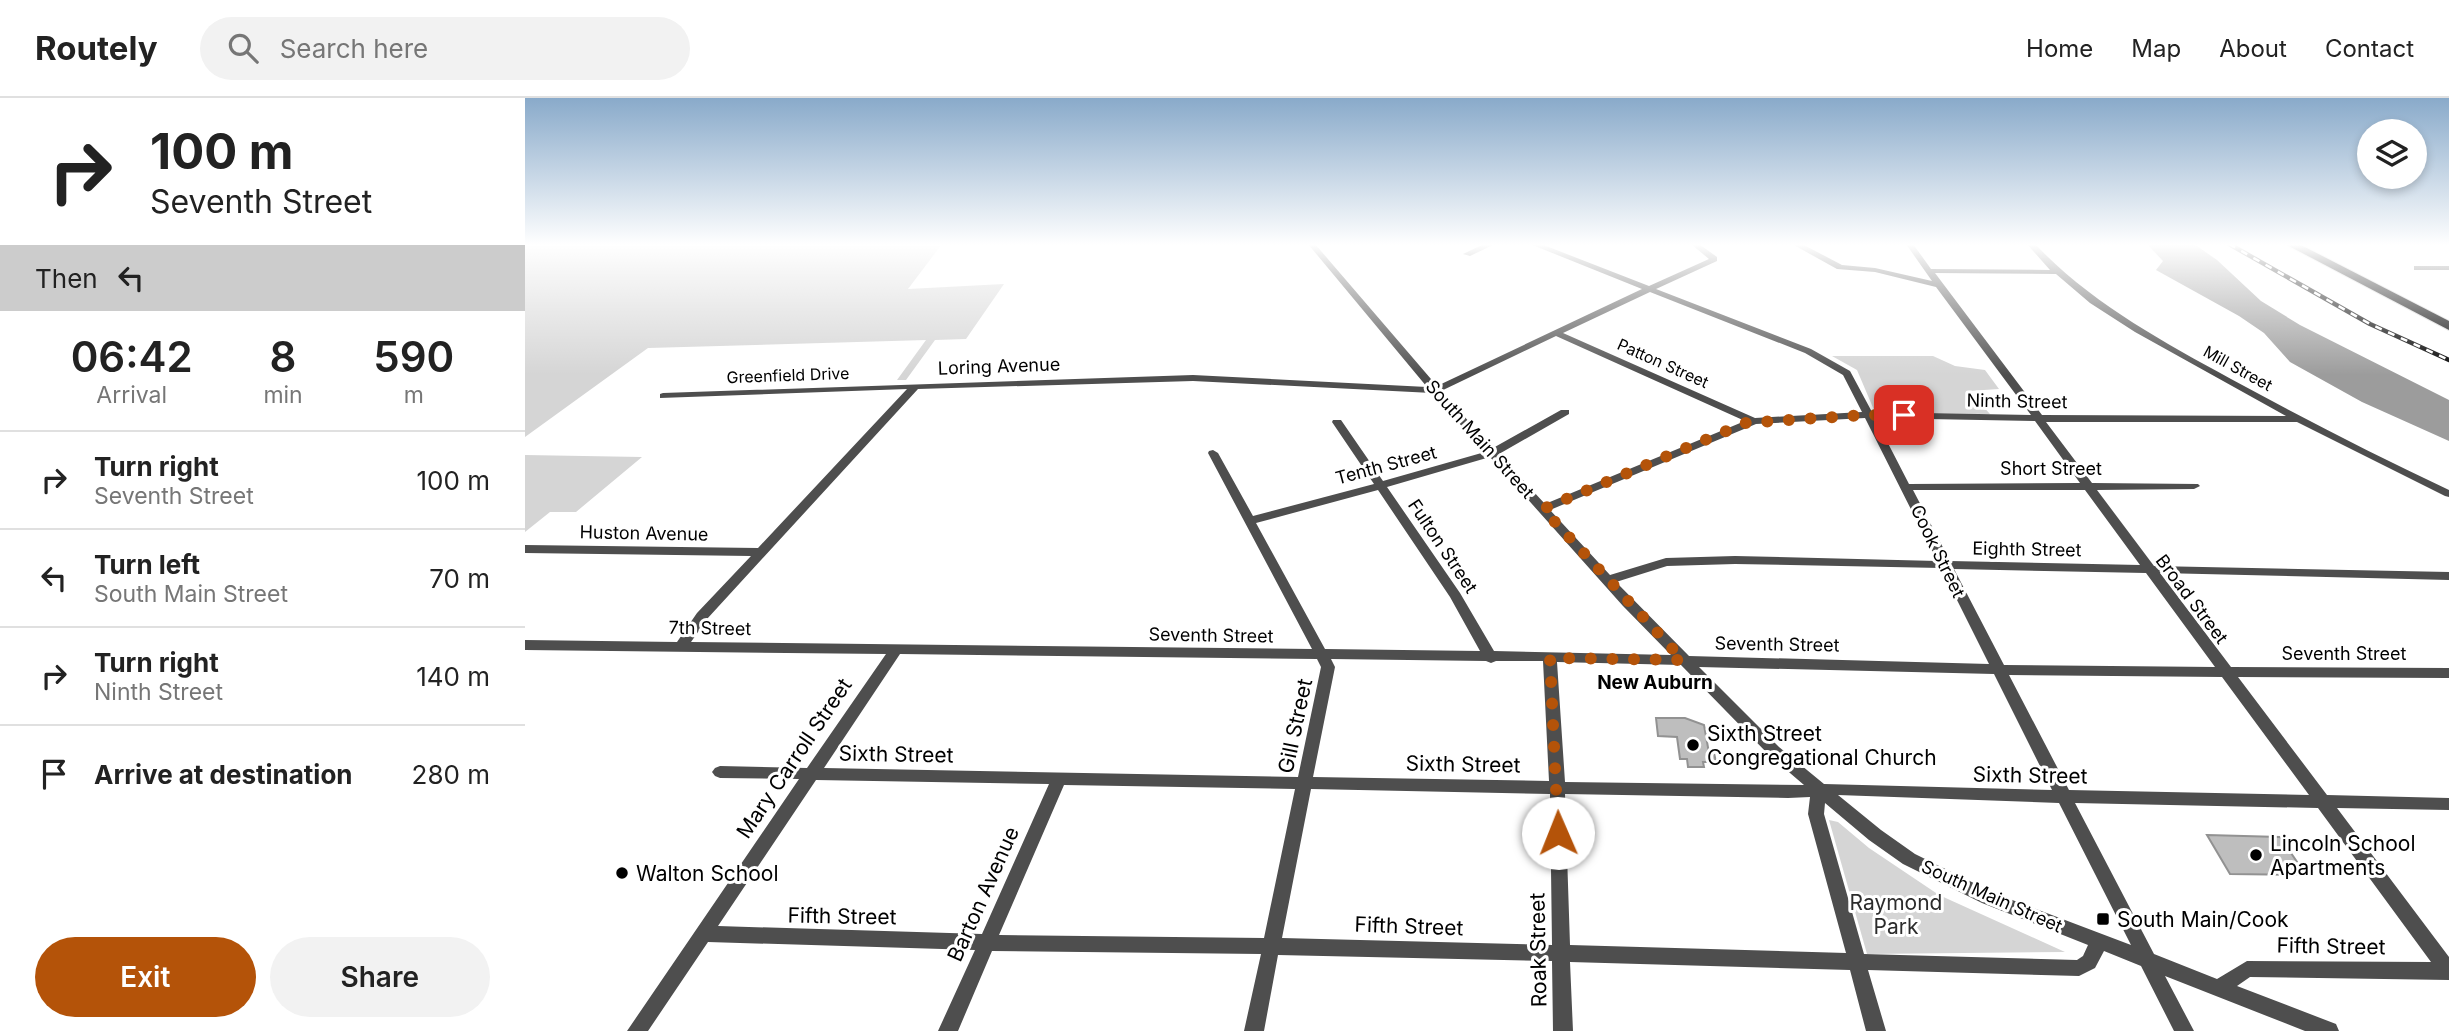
<!DOCTYPE html>
<style>
:root{--surface:#fff;--page:#f2f2f2;--text:#222;--muted:#767676;--line:#e0e0e0;--accent:#b45309}
body{margin:0;font-family:Inter,sans-serif;background:var(--page);color:var(--text);height:100vh;display:flex;flex-direction:column;font-size:26px;white-space:nowrap}
*{box-sizing:border-box;margin:0}
p{font-size:23px;color:var(--muted)}
.icon{flex:none;width:38px;height:38px;fill:none;stroke:currentColor;stroke-width:2;stroke-linecap:round;stroke-linejoin:round}
.map{position:relative;flex:1;overflow:hidden}
.side{display:flex;flex-direction:column;background:var(--surface);width:525px}
.side>*{flex:none}
.hud{background:#fff;color:var(--text);overflow:hidden}
.controls{position:absolute;left:1832px;top:21px;display:grid;gap:14px}
.controls a{display:grid;place-items:center;width:70px;height:70px;border-radius:50%;background:var(--surface);box-shadow:0 4px 10px #0003;font-size:35px}
.pin{position:absolute;display:grid;place-items:center;width:60px;height:60px;color:#fff;margin:-30px;border-radius:14px;box-shadow:0 4px 10px #0006}
.me{position:absolute;width:77px;margin:-38px;rotate:359deg;stroke-linejoin:round;filter:drop-shadow(0 0 5px #0008)}
.turn{display:flex;align-items:center;gap:24px;height:147px;padding:0 35px;font-size:32px}
.turn .icon{width:91px;height:91px;stroke-width:2.5}
.turn b{display:block;font-size:49px;line-height:60px}
.then{display:flex;align-items:center;height:66px;padding:0 35px;background:#0003;gap:14px;font-size:26px}
.eta{display:flex;justify-content:space-evenly;align-items:center;height:119px;text-align:center}
.eta b{font-size:42px;font-weight:600;line-height:49px}
.button{display:flex;gap:14px;margin-top:auto;padding:14px 35px}
.button a{flex:1;height:80px;border-radius:42px;background:var(--accent);color:#fff;font-size:28px;font-weight:600;line-height:80px;text-align:center}
.button a+a{background:var(--page);color:var(--text)}
ul{padding:0;list-style:none}
li{display:flex;align-items:center;gap:21px;height:98px;padding:0 35px;border-top:2px solid var(--line)}
li div{flex:1}
li b{display:block;font-size:26px}
li em{font-style:normal}
header{display:flex;align-items:center;gap:42px;box-sizing:border-box;height:98px;padding:0 35px;background:var(--surface);border-bottom:2px solid var(--line)}
header strong{font-size:33px}
nav{display:flex;gap:38px;margin-inline-start:auto;font-size:24px}
.search{width:490px;height:63px;background:var(--page);display:flex;align-items:center;gap:18px;box-sizing:border-box;padding:0 24px;border-radius:38px;color:var(--muted);font-size:26px}
main{display:flex;flex:1;min-height:0}
.map>svg:first-child{display:block}
.green{fill:#d5d5d5}
.water{fill:#9c9c9c}
.building{fill:#bebebe;stroke:#929292;stroke-width:2}
.lines{fill:none;stroke-linecap:round;stroke-linejoin:round}
.highway-casing{stroke:#dbdbdb;stroke-width:2}
.minor{fill:#4e4e4e;fill-rule:evenodd}
.highway{fill:#000;fill-rule:evenodd}
.rail-casing{stroke:#000;stroke-width:4.5}
.rail{stroke:#fff;stroke-width:2.5;stroke-dasharray:7;stroke-linecap:butt}
.route{stroke:#b45309;stroke-width:12;stroke-dasharray:0 21.6}
.poi-dot{fill:#000;stroke:#fff;stroke-width:2.5}
.labels{text-anchor:middle;dominant-baseline:central;stroke-width:6;stroke-linejoin:round;paint-order:stroke}
.far-street-label{font-size:16px;fill:#000;stroke:#fff}
.street-label{font-size:18px;fill:#000;stroke:#fff}
.neighbourhood-label{font-size:19px;font-weight:bold;fill:#000;stroke:#fff}
.near-street-label{font-size:21px;fill:#000;stroke:#fff}
.near-poi-label{font-size:21px;fill:#000;stroke:#fff;text-anchor:start}
.near-park-label{font-size:21px;fill:#2c2c2c;stroke:#fff}
</style>
<header>
<strong>Routely</strong>
<div class="search"><svg class="icon" aria-label="search" viewBox="0 0 24 24"><circle cx="10" cy="10" r="6"/><path d="M15 15l6 6"/></svg>Search here</div>
<nav><a>Home</a><a>Map</a><a>About</a><a>Contact</a></nav>
</header>
<main>
<section class="side">
<div class="hud">
<div class="turn"><svg class="icon" aria-label="right" viewBox="0 0 24 24"><path d="M7 20v-9h11M14 6l5 5-5 5"/></svg><div><b>100 m</b>Seventh Street</div></div>
<div class="then">Then<svg class="icon" aria-label="left" viewBox="0 0 24 24"><path d="M17 20v-9H6M10 6l-5 5 5 5"/></svg></div>
</div>
<div class="eta">
<div><b>06:42</b><p>Arrival</p></div>
<div><b>8</b><p>min</p></div>
<div><b>590</b><p>m</p></div>
</div>
<ul>
<li><svg class="icon" aria-label="right" viewBox="0 0 24 24"><path d="M7 20v-9h11M14 6l5 5-5 5"/></svg><div><b>Turn right</b><p>Seventh Street</p></div><em>100 m</em></li>
<li><svg class="icon" aria-label="left" viewBox="0 0 24 24"><path d="M17 20v-9H6M10 6l-5 5 5 5"/></svg><div><b>Turn left</b><p>South Main Street</p></div><em>70 m</em></li>
<li><svg class="icon" aria-label="right" viewBox="0 0 24 24"><path d="M7 20v-9h11M14 6l5 5-5 5"/></svg><div><b>Turn right</b><p>Ninth Street</p></div><em>140 m</em></li>
<li><svg class="icon" aria-label="arrive" viewBox="0 0 24 24"><path d="M6 21V4h12l-3 4 3 4H6"/></svg><div><b>Arrive at destination</b></div><em>280 m</em></li>
</ul>
<div class="button"><a>Exit</a><a>Share</a></div>
</section>
<div class="map">
<svg width="1924" height="933" viewBox="0 0 1924 933">
<rect width="100%" height="100%" fill="#fff"/>
<!-- green -->
<path class="green" d="M0,146H417L383,191L479,186L441,241L410,242L381,282H372L401,242L123,250L0,339Z
M1307,258H1408L1430,268L1460,272L1474,291L1444,293L1465,316L1358,315L1349,312L1332,272Z
M0,357L117,359L51,414H25L0,434Z
M1304,722L1313,724L1344,750L1414,797L1540,854L1342,856Z"/>
<!-- water -->
<path class="water" d="M1622,146H1669L1692,162L1736,203L1775,227L1924,302V343L1837,304L1765,264L1739,235L1714,218L1631,172L1638,163Z"/>
<!-- building -->
<path class="building" d="M1131,620H1160L1179,627L1184,655H1189L1191,664H1178L1179,669H1163L1162,661H1155L1152,639L1133,638Z
M1682,737L1755,739L1781,777L1705,776Z"/>
<g class="lines">
<!-- highway casing -->
<g class="highway-casing">
<path id="highway" d="M1760,146H1774L1924,223V232Z"/>
</g>
<!-- minor -->
<path class="minor" d="M783,146H790L912,288L1117,191L1005,146H1016L1124,188L1184,161L1166,146H1174L1192,159V163L1131,191L1286,251L1325,273L1347,314L1506,317L1411,189L1350,174L1312,171L1267,146H1277L1317,167L1350,170L1407,183L1381,146H1388L1406,171L1525,172L1502,146H1510C1566,205 1635,242 1706,281C1778,320 1850,357 1924,392V399L1920,398L1772,324H1521L1567,385L1673,386L1675,388L1669,391L1572,392L1629,468L1924,474V482L1635,475L1706,569L1924,570V580L1713,579L1802,697L1924,700V712L1812,710L1924,859V882L1725,879L1712,888L1811,926L1814,933H1780L1640,878L1669,933H1649L1616,868L1579,853L1570,870L1554,878L1343,872L1361,933H1341L1325,872L1045,864L1048,933H1028L1027,863L753,857L739,933H719L736,856L467,853L433,933H413L450,852L183,844L123,933H102L274,681L195,680L190,678L187,674L190,670L195,668L282,670L361,556L0,552V542L152,544L172,515L226,458L0,455V447L233,450L382,291L135,300V296L138,295L668,277L902,289ZM1410,175L1531,176L1565,205L1610,234L1761,318L1517,317ZM1125,194L1280,255L1318,277L1337,314L1230,320L1038,235ZM1031,238L1220,323L1020,406L974,356L1044,316V312H1036L968,350L916,293ZM668,283L907,295L960,354L858,383L816,322H808L807,324L849,386L728,418L693,355L688,352L684,353L683,355L787,551L166,544L182,521L393,291ZM1340,320L1412,463L1210,458L1141,460L1085,477L1025,412L1231,326ZM1350,320L1510,323L1555,385L1384,386ZM965,359L1098,508L1146,557L969,553L935,495L862,389ZM853,392L925,499L955,553L800,551L731,425ZM1388,392H1560L1615,467L1425,463ZM1210,466L1416,470L1464,566L1164,558L1091,484L1142,468ZM1429,471L1621,475L1690,569L1479,567ZM375,556L792,561L796,569L773,679L299,670ZM806,561L961,563L966,565L971,563H1018L1024,683L788,679L810,569ZM1032,564L1156,567L1244,657L1279,687L1040,684ZM1174,569L1469,576L1527,692L1299,686L1254,649ZM1484,577L1697,579L1784,697L1544,692ZM291,682L524,686L457,836L193,828ZM539,687L770,691L739,840L474,837ZM786,691L1025,696L1027,847L757,840ZM1040,696L1263,700L1285,699L1283,716L1321,855L1045,847ZM1313,697L1534,705L1606,847L1469,795L1390,756L1356,732ZM1300,705L1344,742L1378,766L1457,805L1563,847L1558,858L1552,862L1339,856L1299,716ZM1550,705L1793,710L1906,864L1722,863L1692,881L1629,856Z
M959,146H970L945,158L938,156Z
M1889,168H1924V172H1889Z"/>
<!-- highway -->
<use href="#highway" class="highway"/>
<!-- rail casing -->
<g class="rail-casing">
<path id="rail" d="M1704,146L1845,226L1924,262"/>
</g>
<!-- rail -->
<use href="#rail" class="rail"/>
</g>
<!-- sky -->
<linearGradient id="sky" x2="0" y2="1"><stop stop-color="#89aaca"/><stop offset="0.53" stop-color="#fff"/><stop offset="1" stop-color="#fff" stop-opacity="0"/></linearGradient>
<rect width="1924" height="277" fill="url(#sky)"/>
<g class="lines">
<!-- route -->
<path class="route" d="M1033,735L1025,560L1158,562L1018,411L1220,325L1339,317H1379"/>
</g>
<!-- markers -->
<g class="poi-dot">
<circle cx="1168" cy="647" r="7"/>
<circle cx="1731" cy="757" r="7"/>
<circle cx="97" cy="775" r="7"/>
<rect x="1571" y="814" width="14" height="14" rx="3.5"/>
</g>
<g class="labels">
<!-- far-street labels -->
<g class="far-street-label">
<text transform="translate(1138 265) rotate(24)">Patton Street</text>
<text transform="translate(1713 270) rotate(29)">Mill Street</text>
<text transform="translate(263 277) rotate(-2)">Greenfield Drive</text>
</g>
<!-- street labels -->
<g class="street-label">
<text transform="translate(474 268) rotate(-2)">Loring Avenue</text>
<text transform="translate(1492 303) rotate(1)">Ninth Street</text>
<text transform="translate(955 341) rotate(48)">South Main Street</text>
<text transform="translate(861 367) rotate(-15)">Tenth Street</text>
<text x="1526" y="370">Short Street</text>
<text transform="translate(119 435) rotate(1)">Huston Avenue</text>
<text transform="translate(918 448) rotate(56)">Fulton Street</text>
<text transform="translate(1502 451) rotate(1)">Eighth Street</text>
<text transform="translate(1413 453) rotate(64)">Cook Street</text>
<text transform="translate(1667 501) rotate(53)">Broad Street</text>
<text transform="translate(185 530) rotate(1)">7th Street</text>
<text transform="translate(686 537) rotate(1)">Seventh Street</text>
<text transform="translate(1252 546) rotate(1)">Seventh Street</text>
<text x="1819" y="555">Seventh Street</text>
<text transform="translate(1467 798) rotate(24)">South Main Street</text>
</g>
<!-- neighbourhood labels -->
<g class="neighbourhood-label">
<text x="1130" y="584">New Auburn</text>
</g>
<!-- near-street labels -->
<g class="near-street-label">
<text transform="translate(770 628) rotate(-78)">Gill Street</text>
<text transform="translate(371 656) rotate(1)">Sixth Street</text>
<text transform="translate(269 660) rotate(-56)">Mary Carroll Street</text>
<text transform="translate(938 666) rotate(1)">Sixth Street</text>
<text transform="translate(1505 677) rotate(1)">Sixth Street</text>
<text transform="translate(458 796) rotate(-66)">Barton Avenue</text>
<text transform="translate(317 818) rotate(1)">Fifth Street</text>
<text transform="translate(884 828) rotate(2)">Fifth Street</text>
<text transform="translate(1806 848) rotate(1)">Fifth Street</text>
<text transform="translate(1013 852) rotate(-91)">Roak Street</text>
</g>
<!-- near-poi labels -->
<g class="near-poi-label">
<text x="1182" y="635">Sixth Street<tspan x="1182" dy="24">Congregational Church</tspan></text>
<text x="1745" y="745">Lincoln School<tspan x="1745" dy="24">Apartments</tspan></text>
<text x="111" y="775">Walton School</text>
<text x="1592" y="821">South Main/Cook</text>
</g>
<!-- near-park labels -->
<g class="near-park-label">
<text x="1371" y="804">Raymond<tspan x="1371" dy="24">Park</tspan></text>
</g>
</g>
</svg>
<div class="controls">
<a><svg class="icon" aria-label="layers" viewBox="0 0 24 24"><path d="M12 4l9 5-9 5-9-5zM3 14l9 5 9-5"/></svg></a>
</div>
<div class="pin" style="left:1379px;top:317px;background:#d93025"><svg class="icon" aria-label="arrive" viewBox="0 0 24 24"><path d="M6 21V4h12l-3 4 3 4H6"/></svg></div>
<svg class="me" style="left:1033px;top:735px" viewBox="-20 -20 40 40"><circle r="19" fill="#fff"/><path d="M0-13L10 11 0 6-10 11z" fill="#b45309"/></svg>
</div>
</main>
